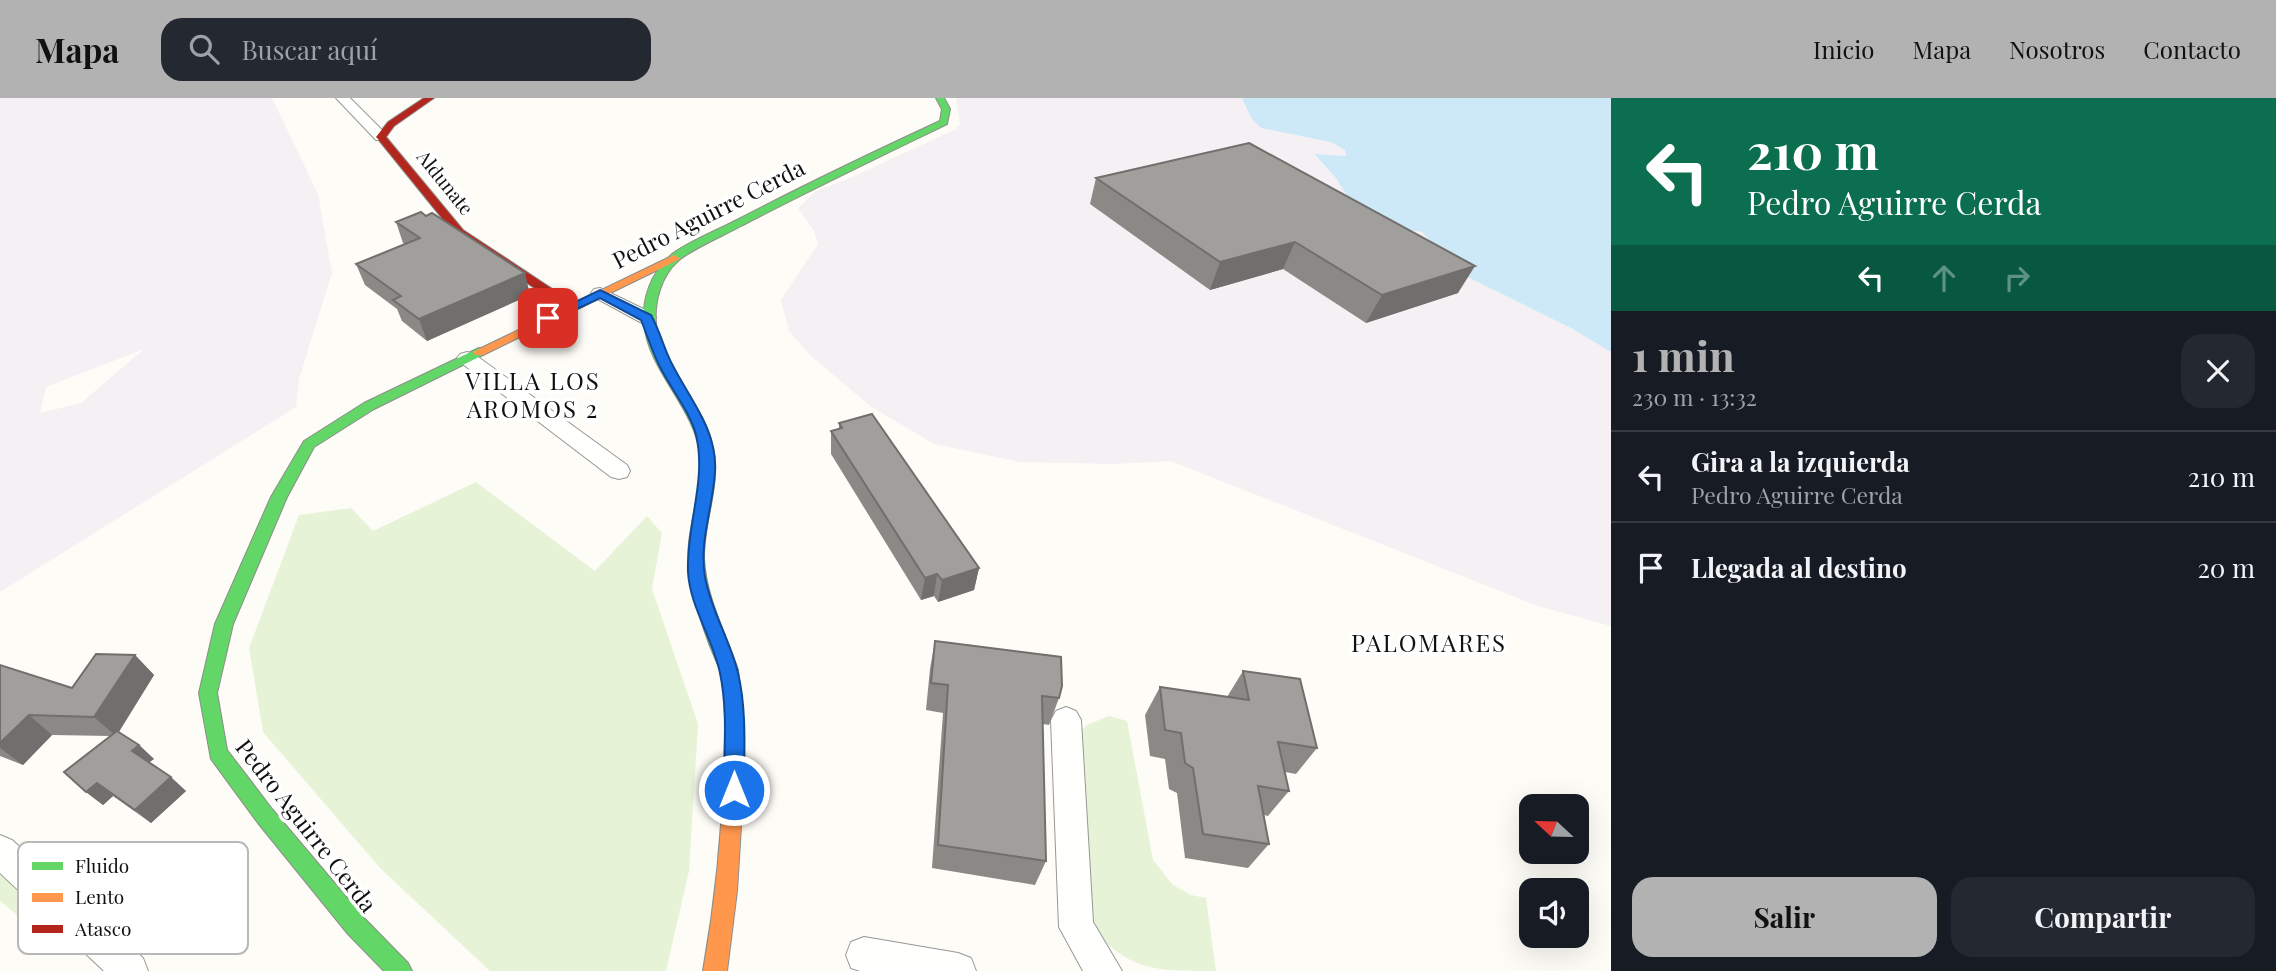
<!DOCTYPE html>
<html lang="es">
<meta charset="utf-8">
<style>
:root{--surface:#171b24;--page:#242831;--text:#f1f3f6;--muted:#9ea1a6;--line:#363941;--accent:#b2b2b3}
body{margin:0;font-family:"Playfair Display",serif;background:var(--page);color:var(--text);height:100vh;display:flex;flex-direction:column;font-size:26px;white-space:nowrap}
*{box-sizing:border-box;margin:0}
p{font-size:23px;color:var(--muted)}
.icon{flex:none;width:38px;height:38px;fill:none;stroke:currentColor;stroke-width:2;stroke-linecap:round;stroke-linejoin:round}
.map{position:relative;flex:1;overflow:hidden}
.details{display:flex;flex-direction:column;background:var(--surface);width:665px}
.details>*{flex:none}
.guide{background:#0b6e4f;color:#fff;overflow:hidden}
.needle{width:46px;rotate:292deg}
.controls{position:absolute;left:1519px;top:696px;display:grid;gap:14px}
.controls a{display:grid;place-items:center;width:70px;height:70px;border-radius:14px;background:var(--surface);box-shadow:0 7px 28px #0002;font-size:35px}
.pin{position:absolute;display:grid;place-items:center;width:60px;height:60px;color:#fff;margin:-30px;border-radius:14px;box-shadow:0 4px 10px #0006}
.me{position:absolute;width:77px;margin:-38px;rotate:0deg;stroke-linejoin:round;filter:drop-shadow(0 0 5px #0008)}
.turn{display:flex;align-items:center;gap:24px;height:147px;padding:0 21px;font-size:32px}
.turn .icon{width:91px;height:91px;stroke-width:2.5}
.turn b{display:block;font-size:49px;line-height:60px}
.lanes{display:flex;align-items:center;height:66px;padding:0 21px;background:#0003;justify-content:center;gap:35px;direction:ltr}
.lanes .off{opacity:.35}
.round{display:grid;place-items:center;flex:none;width:74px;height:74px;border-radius:21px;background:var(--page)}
.headline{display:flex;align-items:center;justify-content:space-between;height:119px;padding:0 21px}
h1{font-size:42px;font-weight:700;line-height:52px;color:var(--accent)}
.cta{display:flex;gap:14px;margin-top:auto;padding:14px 21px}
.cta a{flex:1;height:80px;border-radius:21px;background:var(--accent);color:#111;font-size:28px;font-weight:700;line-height:80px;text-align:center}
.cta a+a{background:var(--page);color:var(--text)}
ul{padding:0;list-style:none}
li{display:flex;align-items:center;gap:21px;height:91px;padding:0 21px;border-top:2px solid var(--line)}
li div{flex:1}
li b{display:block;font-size:26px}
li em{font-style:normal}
header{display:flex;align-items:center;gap:42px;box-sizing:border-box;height:98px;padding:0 35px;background:var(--accent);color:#111}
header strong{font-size:33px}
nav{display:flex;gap:38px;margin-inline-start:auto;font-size:24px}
.search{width:490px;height:63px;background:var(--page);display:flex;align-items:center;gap:18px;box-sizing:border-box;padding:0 24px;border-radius:21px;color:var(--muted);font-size:26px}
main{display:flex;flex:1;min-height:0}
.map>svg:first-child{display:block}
.industrial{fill:#f5f0f3;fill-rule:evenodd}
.green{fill:#e7f3d7}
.water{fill:#cde8f7}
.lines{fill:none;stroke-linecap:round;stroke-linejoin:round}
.street-casing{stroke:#979795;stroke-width:2}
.fast-casing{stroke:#8e8d8b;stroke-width:2}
.slow-casing{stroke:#8e8d8b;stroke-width:2}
.jam-casing{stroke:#8e8d8b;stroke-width:2}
.street{fill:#fffffe;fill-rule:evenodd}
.fast{fill:#63d668;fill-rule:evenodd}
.slow{fill:#ff974d;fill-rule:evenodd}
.jam{fill:#b3261e;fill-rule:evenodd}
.wall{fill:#8a8986}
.shaded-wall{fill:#716f6d}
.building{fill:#a19f9c;stroke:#716f6d;stroke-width:2}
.route{fill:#1a73e8;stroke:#114b97;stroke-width:2}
.labels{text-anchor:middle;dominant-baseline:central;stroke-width:7;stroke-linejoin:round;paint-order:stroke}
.far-street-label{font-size:19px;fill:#111;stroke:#fff}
.street-label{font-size:23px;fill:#111;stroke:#fff}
.neighbourhood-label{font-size:24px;letter-spacing:2px;fill:#111;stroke:#fff}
.key{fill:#fff;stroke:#b8b8b8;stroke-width:2}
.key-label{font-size:19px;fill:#111}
</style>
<header>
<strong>Mapa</strong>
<div class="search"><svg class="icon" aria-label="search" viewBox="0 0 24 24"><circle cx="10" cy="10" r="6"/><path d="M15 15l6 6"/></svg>Buscar aquí</div>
<nav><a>Inicio</a><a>Mapa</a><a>Nosotros</a><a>Contacto</a></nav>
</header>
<main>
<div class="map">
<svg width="1611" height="873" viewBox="0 0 1611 873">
<rect width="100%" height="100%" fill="#fdfcf7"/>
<!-- industrial -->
<path class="industrial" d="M0,0H272L318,96L332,175L299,281L296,309L0,494ZM144,251L81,305L40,315L46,289Z
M956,0H1242L1251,20L1331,44L1345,52L1346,58L1314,57L1336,80L1347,98L1397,131L1422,134L1433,146L1447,169L1571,230L1611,254V528L1538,508L1171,363L1112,366L1020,364L934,346L870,308L810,257L789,233L781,202L818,146L814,133L798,110L816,93L848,81L956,31L960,26Z"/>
<!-- green -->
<path class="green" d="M476,384L595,473L647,418L662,435L652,491L698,626L689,773L666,873H490L380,770L263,634L249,550L299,417L351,410L373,433Z
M1109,618L1127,623L1153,762L1173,787L1191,797L1206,800L1216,873C1154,873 1129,873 1090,828L1077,637L1087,627Z
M0,763L75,831L41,837L0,803Z"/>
<!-- water -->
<path class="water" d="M1242,0H1611V254L1571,230L1447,169L1433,146L1422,134L1385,129L1347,98L1336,80L1314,56L1346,58L1345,52L1331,44L1261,30L1251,20Z"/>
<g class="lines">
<!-- street casing -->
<g class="street-casing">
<path id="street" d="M336,0H350L386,36V42H376Z
M600,190L654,216L656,220L647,226L640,224L594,199L591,195L594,191Z
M467,254L474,256L627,367L630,373L627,379L619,381L611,379L460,264L457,260L460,256Z
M1066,609L1076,613L1081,622L1093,824L1122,873H1083L1059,829L1051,622L1056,613Z
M0,737L12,742L143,860L148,873H104L0,775Z
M864,839L958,855L971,860L976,873H860L851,870L846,857L851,844Z"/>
</g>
<!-- fast casing -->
<g class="fast-casing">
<path id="fast" d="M936,0H944L950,11L947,26C879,59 810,92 743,127C725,137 691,151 678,163C661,178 654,204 656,226C661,272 705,305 713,350C721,388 703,424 704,461C706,500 726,536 738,572L735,577L729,580L723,577C706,544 685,482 689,445C692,415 704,386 700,356C694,308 648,273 644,225C642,201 651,175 670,158C683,146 718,132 735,123C802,88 871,55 940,23L942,11Z
M479,250L483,251V257L374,311L314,349L287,399L233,526L217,595L227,652L272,711L364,820L408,865L412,873H384L348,836L258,725L211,661L199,595L215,526L271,399L304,343L364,305Z"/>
</g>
<!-- slow casing -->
<g class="slow-casing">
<path id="slow" d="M674,157L680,160L678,162L483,257H475L473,254Z
M729,564L735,567L738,572L743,614L742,712L737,793L727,873H703C715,805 722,737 724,669C725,637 727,604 720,572L723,567Z"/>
</g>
<!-- jam casing -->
<g class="jam-casing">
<path id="jam" d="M424,0H434L394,28L386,39L463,132L575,206V212H567L455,136L378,41L376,39L388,24Z"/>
</g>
<!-- street -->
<use href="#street" class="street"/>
<!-- fast -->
<use href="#fast" class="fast"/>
<!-- slow -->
<use href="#slow" class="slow"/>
<!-- jam -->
<use href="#jam" class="jam"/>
</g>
<!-- wall -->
<path class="wall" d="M1096,80L1458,195L1366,225L1283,171L1210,192L1090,106Z
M396,124L530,197L427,243L402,223L397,211L365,187L356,166L405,146L403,145Z
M839,325L979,470L974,492L938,504L934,498L921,502L831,356V333L839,331Z
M935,543L1059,600L1049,627L1043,626L1046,763L1035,787L932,770L943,615L926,612L930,571Z
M135,557L154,577L119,634L139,647L154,661L149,664L186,693L151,725L113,698L103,707L86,694L110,638L52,637L23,667L0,658V567L72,590Z
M1243,573L1317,650L1296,676L1285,674L1289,693L1268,718L1264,717L1269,746L1248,770L1185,760L1177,695L1169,691L1165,661L1150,658L1145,617L1160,589L1227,599Z"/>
<!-- shaded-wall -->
<path class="shaded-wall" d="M1295,144L1283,171L1210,192L1220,164Z
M1475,168L1458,195L1366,225L1382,197Z
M525,175L530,197L427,243L419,221Z
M979,470L974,492L938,504L942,482Z
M937,476L934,498L921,502L925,480Z
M135,557L154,577L116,638L94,619Z
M29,617L52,637L23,667L0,650V645Z
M139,647L154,661L147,666L132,653Z
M171,679L186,693L151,725L135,712Z
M97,685L113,698L103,707L86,694Z"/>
<!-- building -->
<path class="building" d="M1249,45L1475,168L1382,197L1295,144L1220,164L1096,80Z
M421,114L426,118L432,115L525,175L419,221L393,202L401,198L356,166L420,140L396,124Z
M872,316L979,470L942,482L937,476L925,480L831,333L842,330L839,325Z
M935,543L1061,559L1062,588L1059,600L1042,598L1046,763L938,747L948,587L931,585Z
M96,556L135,557L94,619L29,617L0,645V567L72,590Z
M1243,573L1300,581L1317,650L1278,644L1289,693L1258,688L1269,746L1203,736L1193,670L1185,665L1181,635L1165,632L1160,589L1249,602Z
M117,633L139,647L132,653L171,679L135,712L97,685L86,694L64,674Z"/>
<!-- route -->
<path class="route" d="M600,192L651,217C660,233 664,251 672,266C689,300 718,333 715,374C713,409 699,443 705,479C711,513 730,542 738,575C747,613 744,654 744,692L741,699L734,701L727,699L724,692C724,654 728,613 720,575C713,541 690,509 688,474C686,428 707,382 696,337C691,315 669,288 659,267C652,253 647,237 641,222L600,200L552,223L542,220Z"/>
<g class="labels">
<!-- far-street labels -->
<g class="far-street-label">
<text transform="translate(446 84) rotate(51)">Aldunate</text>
</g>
<!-- street labels -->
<g class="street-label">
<text transform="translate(708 115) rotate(-27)">Pedro Aguirre Cerda</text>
<text transform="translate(307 727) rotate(52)">Pedro Aguirre Cerda</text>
</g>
<!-- neighbourhood labels -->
<g class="neighbourhood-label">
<text x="533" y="282">VILLA LOS<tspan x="533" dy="28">AROMOS 2</tspan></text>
<text x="1429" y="544">PALOMARES</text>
</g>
</g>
<!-- legend -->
<rect x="18" y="744" width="230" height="112" rx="10" class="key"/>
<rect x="32" y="764" width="31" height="8" fill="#63d668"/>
<rect x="32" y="795" width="31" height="9" fill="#ff974d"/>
<rect x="32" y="827" width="31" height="8" fill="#b3261e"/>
<g class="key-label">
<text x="75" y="775">Fluido</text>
<text x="75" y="806">Lento</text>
<text x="75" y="838">Atasco</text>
</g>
</svg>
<div class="controls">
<a><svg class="needle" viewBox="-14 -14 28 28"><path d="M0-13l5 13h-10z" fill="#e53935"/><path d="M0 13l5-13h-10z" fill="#9ea1a6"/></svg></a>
<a><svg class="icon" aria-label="sound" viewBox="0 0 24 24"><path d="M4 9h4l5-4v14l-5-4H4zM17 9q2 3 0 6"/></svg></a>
</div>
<div class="pin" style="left:548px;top:220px;background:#d93025"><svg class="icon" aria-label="arrive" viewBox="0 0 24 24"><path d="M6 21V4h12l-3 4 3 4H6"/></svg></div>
<svg class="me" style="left:734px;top:692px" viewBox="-20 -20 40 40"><circle r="17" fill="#1a73e8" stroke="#fff" stroke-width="3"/><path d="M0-11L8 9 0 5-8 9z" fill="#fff"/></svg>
</div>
<section class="details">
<div class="guide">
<div class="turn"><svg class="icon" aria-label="left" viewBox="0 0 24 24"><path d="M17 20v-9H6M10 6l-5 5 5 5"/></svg><div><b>210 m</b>Pedro Aguirre Cerda</div></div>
<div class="lanes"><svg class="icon" aria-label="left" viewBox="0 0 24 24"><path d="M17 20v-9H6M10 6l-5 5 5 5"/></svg><svg class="icon off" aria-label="ahead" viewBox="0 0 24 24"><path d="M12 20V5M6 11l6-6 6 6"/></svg><svg class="icon off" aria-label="right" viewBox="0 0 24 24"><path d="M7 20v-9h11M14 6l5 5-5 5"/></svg></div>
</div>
<div class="headline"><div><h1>1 min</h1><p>230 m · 13:32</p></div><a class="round"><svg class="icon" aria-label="close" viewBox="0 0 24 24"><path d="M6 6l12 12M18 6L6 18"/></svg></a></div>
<ul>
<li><svg class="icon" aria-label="left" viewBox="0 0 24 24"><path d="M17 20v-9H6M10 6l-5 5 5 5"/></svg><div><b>Gira a la izquierda</b><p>Pedro Aguirre Cerda</p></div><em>210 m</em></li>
<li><svg class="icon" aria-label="arrive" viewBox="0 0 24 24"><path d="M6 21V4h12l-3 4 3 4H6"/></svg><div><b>Llegada al destino</b></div><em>20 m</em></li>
</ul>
<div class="cta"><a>Salir</a><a>Compartir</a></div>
</section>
</main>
